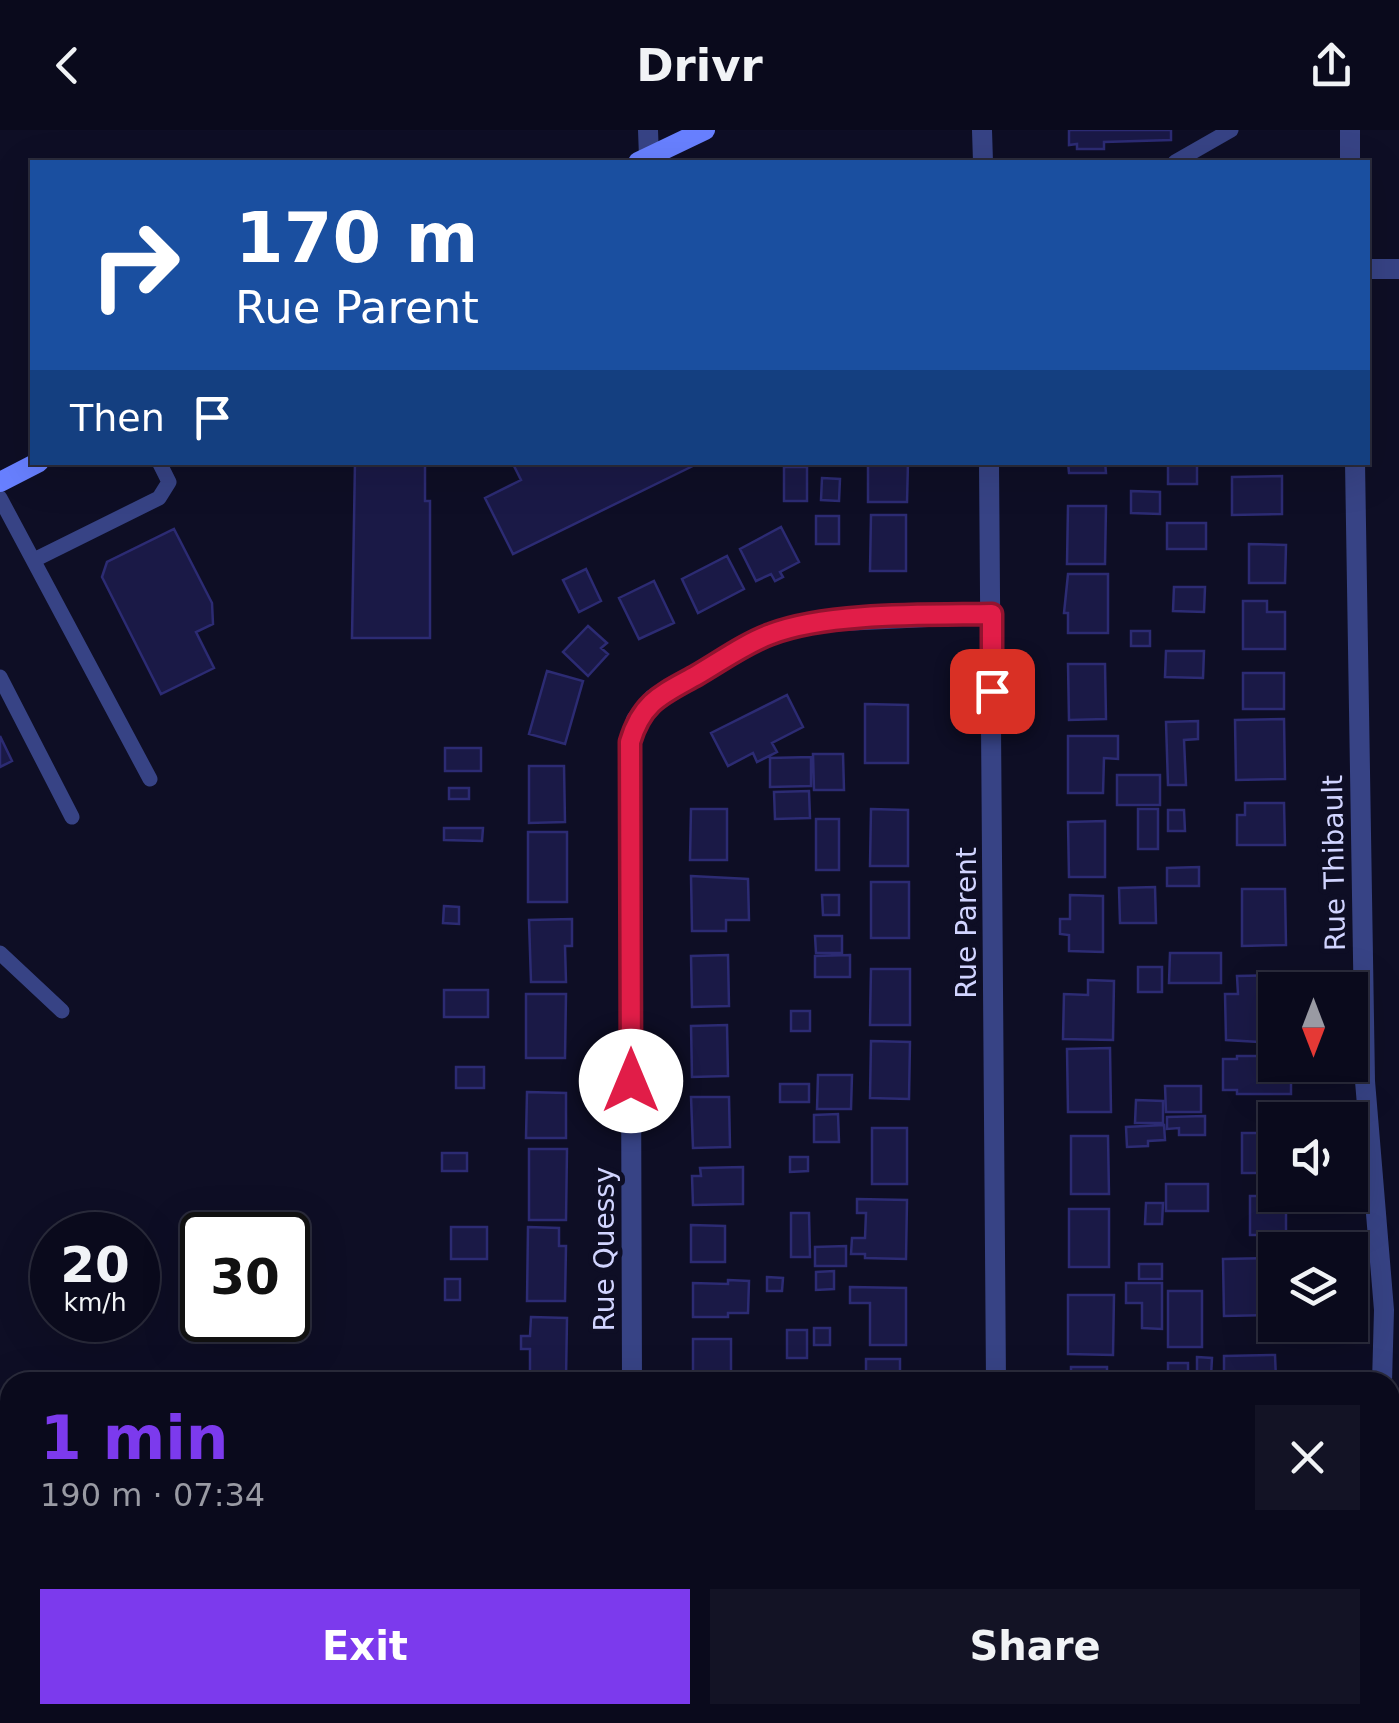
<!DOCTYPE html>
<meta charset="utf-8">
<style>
:root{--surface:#0a0a1c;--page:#131325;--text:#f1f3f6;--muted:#999aa3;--line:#2a2b3b;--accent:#7c3aed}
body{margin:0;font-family:"DejaVu Sans",sans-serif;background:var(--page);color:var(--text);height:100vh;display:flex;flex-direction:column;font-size:38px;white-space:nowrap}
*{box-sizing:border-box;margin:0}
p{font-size:32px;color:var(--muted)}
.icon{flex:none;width:55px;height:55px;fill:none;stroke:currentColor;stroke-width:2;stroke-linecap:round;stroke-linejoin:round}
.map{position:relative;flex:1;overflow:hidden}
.details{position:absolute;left:0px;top:1242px;width:1400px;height:352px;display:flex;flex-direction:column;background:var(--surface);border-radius:30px 30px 0 0;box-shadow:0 10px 40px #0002,0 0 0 2px var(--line)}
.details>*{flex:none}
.hud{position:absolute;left:30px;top:30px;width:1340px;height:305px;border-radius:0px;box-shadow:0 10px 40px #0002,0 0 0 2px var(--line);background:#1a4fa0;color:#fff;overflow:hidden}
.needle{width:65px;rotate:180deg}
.tools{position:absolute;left:1258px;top:842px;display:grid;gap:20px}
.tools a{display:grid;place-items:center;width:110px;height:110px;border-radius:0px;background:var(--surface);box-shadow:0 10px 40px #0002,0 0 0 2px var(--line);font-size:50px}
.speed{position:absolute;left:30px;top:1082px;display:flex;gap:20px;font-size:50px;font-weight:700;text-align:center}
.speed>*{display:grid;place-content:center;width:130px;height:130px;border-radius:50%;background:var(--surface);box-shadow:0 10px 40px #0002,0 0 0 2px var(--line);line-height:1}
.speed small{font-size:25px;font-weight:400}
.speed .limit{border:5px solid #111;border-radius:15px;background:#fff;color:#111}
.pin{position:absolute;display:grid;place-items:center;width:85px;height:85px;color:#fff;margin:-42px;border-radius:20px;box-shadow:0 5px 15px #0006}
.me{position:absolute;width:110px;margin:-55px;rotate:0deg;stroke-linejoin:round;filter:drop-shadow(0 0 8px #0008)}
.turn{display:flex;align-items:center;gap:35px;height:210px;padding:0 40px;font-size:45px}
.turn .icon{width:130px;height:130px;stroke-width:2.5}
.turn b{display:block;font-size:70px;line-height:85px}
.then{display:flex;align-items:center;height:95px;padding:0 40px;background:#0003;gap:20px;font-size:38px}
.round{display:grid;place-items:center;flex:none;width:105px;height:105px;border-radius:0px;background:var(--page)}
.headline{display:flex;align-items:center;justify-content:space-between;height:170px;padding:0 40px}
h1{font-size:60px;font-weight:700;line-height:75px;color:var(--accent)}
.cta{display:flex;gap:20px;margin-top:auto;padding:20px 40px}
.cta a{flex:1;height:115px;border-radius:0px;background:var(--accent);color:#fff;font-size:40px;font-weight:700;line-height:115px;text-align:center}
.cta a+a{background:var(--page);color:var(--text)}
header{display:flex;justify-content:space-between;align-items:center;height:130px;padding:0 40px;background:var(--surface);font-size:45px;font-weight:700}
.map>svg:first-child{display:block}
.building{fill:#1a1946;stroke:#2c2b73;stroke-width:2.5}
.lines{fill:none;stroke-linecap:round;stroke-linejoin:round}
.service{stroke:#374385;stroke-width:15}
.minor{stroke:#374385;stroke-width:20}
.secondary{stroke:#6880ff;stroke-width:20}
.route-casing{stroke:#92132f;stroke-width:25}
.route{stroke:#e11d48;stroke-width:18}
.labels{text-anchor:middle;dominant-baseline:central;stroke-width:10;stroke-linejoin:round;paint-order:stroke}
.street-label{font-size:28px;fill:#d1d4ff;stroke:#0e0e25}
</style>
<header><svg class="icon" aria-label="back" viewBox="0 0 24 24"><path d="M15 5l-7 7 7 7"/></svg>Drivr<svg class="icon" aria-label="share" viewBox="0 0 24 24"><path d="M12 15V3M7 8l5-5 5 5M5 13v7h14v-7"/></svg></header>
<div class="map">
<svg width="1399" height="1593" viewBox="0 0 1399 1593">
<rect width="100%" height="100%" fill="#0e0e25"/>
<!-- building -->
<path class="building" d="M1069,0H1171V10L1104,12V19H1077V14L1069,15Z
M355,332H425V371H430V508H352Z
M512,332H701L513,424L485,368L521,350Z
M868,332H908L907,372H868Z
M1068,332H1105L1106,343H1069Z
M1168,332H1197V354H1168Z
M784,337H807V371H784Z
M1282,346V384L1232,385V347Z
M822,348L840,349L839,371L821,370Z
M1131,361L1160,362V384L1131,383Z
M1068,376H1106L1105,434H1067Z
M871,385H906V441H870Z
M816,386H839V414H816Z
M1167,393H1206V419H1167Z
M781,397L799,432L780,442L783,447L775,451L771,444L756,451L740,419Z
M174,399L212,473L213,494L196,502L214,538L161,564L102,447L107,432Z
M1249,414L1286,415L1285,453H1249Z
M727,426L744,459L698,483L682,449Z
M586,439L601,471L579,482L563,450Z
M1068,444H1108V503H1068V483H1064Z
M654,451L674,493L639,509L619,468Z
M1174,457H1205L1204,482L1173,481Z
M1243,471H1267V482H1285V519H1243Z
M588,496L607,513L601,518L608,524L588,546L563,522Z
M1131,501H1150V516H1131Z
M1166,521H1204L1203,548L1165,547Z
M1068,534H1105L1106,589L1069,590Z
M547,541L583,551L565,614L529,604Z
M1243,543H1284V579H1243Z
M787,565L803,597L772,613L777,622L757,632L753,623L728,636L711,603Z
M865,574L908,575V633H865Z
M1284,589L1285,649L1236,650L1235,590Z
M1198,591V609L1184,610L1186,655H1168L1166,592Z
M0,606L12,631L0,637Z
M1068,606H1118V629L1104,628L1103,663H1068Z
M445,618H481V641H445Z
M813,624H843L844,660H814Z
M811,627V656L770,657V628Z
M529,636H564L565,692L529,693Z
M1117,645H1160V675H1117Z
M449,658H469V669H449Z
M809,661L810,688L775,689L774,662Z
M1245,673H1284L1285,715H1237V685H1245Z
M691,679H727V730H690Z
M871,679L908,680V736H870Z
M1138,679H1158V719H1138Z
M1168,680H1184L1185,701H1168Z
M816,689H839V740H816Z
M1105,691V747H1069L1068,692Z
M444,698H483L482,711L444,710Z
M528,702H567V772H528Z
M1199,737V756H1167V738Z
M691,746L748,749L749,790H726V801H692Z
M871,752H909V808H871Z
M1155,757L1156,793H1120L1119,758Z
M1242,759H1285L1286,815L1242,816Z
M822,765H839V785H823Z
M1070,765L1103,766V822L1069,821V805L1060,804V789H1070Z
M444,776L459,777V794L443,793Z
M572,789V816H565L566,852H531L529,790Z
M815,806H842V823H816Z
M1170,823H1221V853H1169Z
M728,825L729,876L692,877L691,826Z
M850,825V847H815V826Z
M1138,837H1162V862H1138Z
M871,839H910V895H870Z
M1284,845L1285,860H1275V913L1226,910L1225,864H1238L1237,846Z
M1088,850L1114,851L1113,910L1063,909L1064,864L1088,865Z
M444,860H488V887H444Z
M526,864H566L565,928H526Z
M791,881H810V901H791Z
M727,895L728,946L692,947L691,896Z
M871,911L910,912L909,969L870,968Z
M1110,918L1111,982H1068L1067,919Z
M1237,926H1275V935H1291V964H1237V960H1223V929H1237Z
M456,937H484V958H456Z
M818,945H852L851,979H817Z
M780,954H809V972H780Z
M1165,956H1201V982H1166Z
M527,962L566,963V1008H526Z
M691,967H729L730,1017L693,1018Z
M1136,970L1163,971V993H1135Z
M838,984L839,1012H814V985Z
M1205,986V1005H1179V998L1167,999V987Z
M1164,995L1165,1010L1148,1011V1016L1127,1017L1126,997Z
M872,998H907V1054H872Z
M1242,1003H1275V1043H1242Z
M1071,1006H1108L1109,1064H1071Z
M529,1019H567L566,1090H529Z
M442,1023H467V1041H442Z
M790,1027H808V1041L790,1042Z
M743,1037V1074L693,1075L692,1046H701L700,1038Z
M1166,1054H1208V1081H1166Z
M1250,1066H1286V1105H1250Z
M857,1069L907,1070L906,1129L865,1128V1124H851L852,1108H865L866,1083H857Z
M1146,1073H1163L1162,1094H1145Z
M1069,1079H1109V1137H1069Z
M791,1083H809L810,1127H791Z
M691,1095L725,1096V1132H691Z
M451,1097H487V1129H451Z
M528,1097L559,1098V1116H566L565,1171H527Z
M846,1116V1136H815V1117Z
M1275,1128V1185L1224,1186L1223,1129Z
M1139,1134H1162V1149H1139Z
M834,1141V1159L816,1160V1142Z
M767,1147L783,1148L782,1161H767Z
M445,1149H460V1170H445Z
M728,1150L749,1151L748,1183H728V1187H693V1153L728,1154Z
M1126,1153H1162V1199L1142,1198V1173H1126Z
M850,1157L906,1158V1215H870V1173H850Z
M1168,1161H1202V1217H1168Z
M1068,1165H1114L1113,1225L1068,1224Z
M531,1187L567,1188L566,1249H530V1219H521V1206H530Z
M814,1198H830V1215H814Z
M787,1200H807V1228H787Z
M693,1209H731V1252H693Z
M1275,1225L1276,1250L1224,1251V1226Z
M1197,1227L1212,1228L1211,1246H1197Z
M866,1229H900V1244H907V1252H866Z
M1168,1233H1188V1252H1168Z
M1071,1237H1107V1252H1071Z
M625,1585H682L680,1593H604L606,1587L623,1592Z
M693,1585H753V1593H693Z
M815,1585H873V1588L917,1585L918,1593H816Z
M1139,1585H1163V1593H1139Z"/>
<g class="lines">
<!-- service -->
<path class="service" d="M1175,32L1231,0
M0,368L150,649
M34,430L159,368L169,352L159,332
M0,547L72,687
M0,823L62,881"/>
<!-- minor -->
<path class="minor" d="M648,0L649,27
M982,0L983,32
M1350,32V0
M1368,139H1399
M989,332L996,1252
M1355,332L1365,951L1384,1180L1382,1252
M632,1252L630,611L636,590L653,569L770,504L821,492L992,484
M998,1585V1593
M1377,1593V1585"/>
<!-- secondary -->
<path class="secondary" d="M638,32L705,0
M0,352L39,332"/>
</g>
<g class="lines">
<!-- route casing -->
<g class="route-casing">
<path id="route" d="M631,951L630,612C642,571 663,564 697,545C721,531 746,513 771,504C828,482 930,485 992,484V561"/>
</g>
<!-- route -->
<use href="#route" class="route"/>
</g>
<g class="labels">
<!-- street labels -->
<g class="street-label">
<text transform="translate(1334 733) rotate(-91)">Rue Thibault</text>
<text transform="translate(966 793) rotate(-90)">Rue Parent</text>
<text transform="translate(604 1119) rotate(-90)">Rue Quessy</text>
</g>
</g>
</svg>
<div class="tools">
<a><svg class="needle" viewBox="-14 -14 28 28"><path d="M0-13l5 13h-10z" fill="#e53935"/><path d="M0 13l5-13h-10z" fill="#999aa3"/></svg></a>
<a><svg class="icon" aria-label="sound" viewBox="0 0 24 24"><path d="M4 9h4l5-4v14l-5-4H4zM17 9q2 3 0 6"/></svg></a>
<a><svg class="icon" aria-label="layers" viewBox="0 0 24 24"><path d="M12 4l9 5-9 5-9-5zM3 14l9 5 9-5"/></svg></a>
</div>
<div class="speed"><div>20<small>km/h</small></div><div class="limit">30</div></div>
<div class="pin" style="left:992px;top:561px;background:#d93025"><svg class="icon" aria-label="arrive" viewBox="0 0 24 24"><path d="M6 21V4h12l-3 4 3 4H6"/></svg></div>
<svg class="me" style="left:631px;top:951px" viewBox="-20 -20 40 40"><circle r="19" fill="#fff"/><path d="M0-13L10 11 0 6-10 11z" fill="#e11d48"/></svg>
<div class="hud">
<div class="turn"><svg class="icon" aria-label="right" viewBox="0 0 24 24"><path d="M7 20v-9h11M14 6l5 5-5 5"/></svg><div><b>170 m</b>Rue Parent</div></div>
<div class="then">Then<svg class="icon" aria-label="arrive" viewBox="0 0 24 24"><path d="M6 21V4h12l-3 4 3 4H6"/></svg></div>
</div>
<section class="details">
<div class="headline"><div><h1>1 min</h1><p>190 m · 07:34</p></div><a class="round"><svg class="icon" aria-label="close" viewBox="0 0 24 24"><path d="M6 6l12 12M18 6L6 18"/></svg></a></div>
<div class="cta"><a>Exit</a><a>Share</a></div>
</section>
</div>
